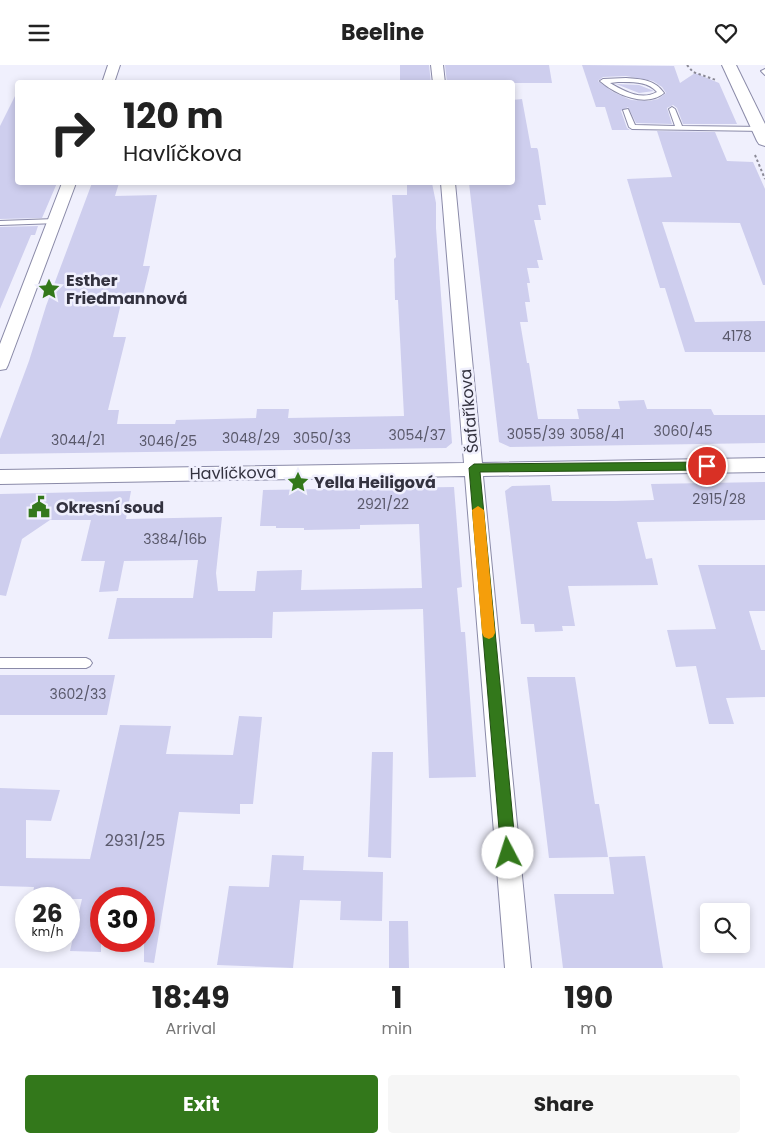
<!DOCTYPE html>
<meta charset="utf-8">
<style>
:root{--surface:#fff;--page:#f6f6f6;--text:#222;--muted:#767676;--accent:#33781b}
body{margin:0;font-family:Poppins,sans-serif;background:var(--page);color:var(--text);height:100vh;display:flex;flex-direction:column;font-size:19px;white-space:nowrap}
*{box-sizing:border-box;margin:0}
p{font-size:16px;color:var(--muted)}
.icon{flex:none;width:28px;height:28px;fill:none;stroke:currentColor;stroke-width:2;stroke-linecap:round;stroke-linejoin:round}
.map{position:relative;height:903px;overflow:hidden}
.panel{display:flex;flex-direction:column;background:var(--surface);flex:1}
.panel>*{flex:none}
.banner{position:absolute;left:15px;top:15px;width:500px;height:105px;border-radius:5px;box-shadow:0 2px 8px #0003;background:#fff;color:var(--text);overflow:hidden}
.buttons{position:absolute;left:700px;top:838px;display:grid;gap:10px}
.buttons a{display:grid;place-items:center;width:50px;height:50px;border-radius:5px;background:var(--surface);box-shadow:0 2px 8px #0003;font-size:25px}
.speed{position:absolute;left:15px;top:822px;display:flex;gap:10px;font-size:25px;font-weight:700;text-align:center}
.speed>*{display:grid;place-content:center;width:65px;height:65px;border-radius:50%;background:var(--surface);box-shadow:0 2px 8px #0003;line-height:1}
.speed small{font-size:12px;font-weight:400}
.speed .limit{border:8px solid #d22;background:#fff;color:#111}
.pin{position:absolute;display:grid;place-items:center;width:42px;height:42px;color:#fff;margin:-21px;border:2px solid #fff;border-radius:50%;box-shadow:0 1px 5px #0007}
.me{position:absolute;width:55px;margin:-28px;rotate:355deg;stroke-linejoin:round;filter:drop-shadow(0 0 4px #0008)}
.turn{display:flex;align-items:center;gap:18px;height:105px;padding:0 25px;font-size:22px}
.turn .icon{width:65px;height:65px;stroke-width:2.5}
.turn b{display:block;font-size:35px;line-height:42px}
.eta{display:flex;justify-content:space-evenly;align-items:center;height:85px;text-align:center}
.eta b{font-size:30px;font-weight:700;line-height:35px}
.action{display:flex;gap:10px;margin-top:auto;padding:10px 25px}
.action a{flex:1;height:58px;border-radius:5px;background:var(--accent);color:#fff;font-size:20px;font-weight:700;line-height:58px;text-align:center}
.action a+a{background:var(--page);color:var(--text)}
header{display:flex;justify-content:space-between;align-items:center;height:65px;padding:0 25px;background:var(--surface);font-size:22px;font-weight:700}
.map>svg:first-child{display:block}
.building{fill:#ceceee;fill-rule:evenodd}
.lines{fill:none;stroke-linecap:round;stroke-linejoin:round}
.service-casing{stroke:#8a8aa8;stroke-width:2}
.minor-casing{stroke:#8a8aa8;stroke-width:2}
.tertiary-casing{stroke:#8a8aa8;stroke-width:2}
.path{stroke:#8a8996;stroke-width:2;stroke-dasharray:2.5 2.5;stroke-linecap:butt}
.service{fill:#fff;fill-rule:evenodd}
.minor{fill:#fff;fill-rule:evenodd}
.tertiary{fill:#fff;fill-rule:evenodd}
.route{fill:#33781b;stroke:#214e12}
.slow{fill:#f59e0b}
.labels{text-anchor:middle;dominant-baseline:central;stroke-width:5;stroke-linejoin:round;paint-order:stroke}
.number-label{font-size:14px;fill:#5a596b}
.poi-label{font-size:16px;font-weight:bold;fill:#33323f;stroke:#f0f0fd;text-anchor:start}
.street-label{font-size:16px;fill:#33323f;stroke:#f0f0fd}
.near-number-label{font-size:16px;fill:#5a596b}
</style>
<header><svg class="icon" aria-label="menu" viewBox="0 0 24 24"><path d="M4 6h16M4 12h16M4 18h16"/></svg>Beeline<svg class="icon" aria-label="heart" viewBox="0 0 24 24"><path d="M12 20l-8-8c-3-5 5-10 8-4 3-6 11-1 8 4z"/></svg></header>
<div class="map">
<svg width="765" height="903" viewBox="0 0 765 903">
<rect width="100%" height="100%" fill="#f0f0fd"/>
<!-- building -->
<path class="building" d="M400,0H429L431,18H400Z
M445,0H549L552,18H447Z
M582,0L674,1L680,18L695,8L719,18L737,59H683L677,43L673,40L667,43L672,59L636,58L628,42L621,46L627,63L630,65H612L605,42H596ZM626,11L653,16L662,22L666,28L658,34L649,36L631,35L613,27L598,16L603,12Z
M616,19L639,20L654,26L639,28Z
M18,25V118H57L42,153L0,154V61Z
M522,34L531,83H537L538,85L546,140H538L541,155H534L543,195H537L539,203H527L530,218H527L530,237H525L528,257H520L527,298H529L538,354H579L577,344H620L618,336L644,335L647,344H711L714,350H765V378L510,382L499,377L469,118H512V35Z
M657,66L715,67L727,96L753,97L765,124V220H763L740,158L662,157L695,257L765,256V287H685L665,223H660L627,114L672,112Z
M92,118H119L115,131L157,130L143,201H150L142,234H122L113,272H126L108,345H119L117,359H175L176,355L256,353L257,344H289L288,353L404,351L398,235H395L394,194L396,192L392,130H407V118H432L436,138V163L452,378L446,383L0,389V374L29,296L46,241Z
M38,161L35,170H31L0,244V162Z
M765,417V455L637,457L646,494L652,493L658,520L568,521L575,561H562L563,566L535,567L534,559H521L505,426L512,421L550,420L552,436H615L654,435L651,419Z
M454,422L462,522L457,523L461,567H465L476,712L429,713L423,544L273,547L272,573L108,574L117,533H193L198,495L124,496L118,526L99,527L105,496H81L91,455H50L22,474L6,531L0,530V429L131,426L126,454L222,452L216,508L218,526H255L257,506L302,505L301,525L422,523L419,459L360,460V464L304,465V463H276V461H260L263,425Z
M698,500H765V546H749L761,585H765V632L726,633L734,659H709L696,601L676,602L667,565L716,564Z
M0,610H115L107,650H0Z
M527,612H575L595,739H599L608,792L549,793Z
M239,651L262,652L253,739H240V749L179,747L154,898L144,897V834H101V887L70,886L82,834H32L34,822L0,821V723L60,725L51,756L26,755V793L90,794L120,660L171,661L166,689L233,690Z
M372,687H393L391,793L368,792Z
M272,790L304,791L303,805L383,807L382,856L340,855L341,836L300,835L293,903L217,900L229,821L269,822Z
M645,791L663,903H563L554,829H614L609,792Z
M389,856H408L409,903H389Z"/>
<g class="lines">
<!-- service casing -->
<g class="service-casing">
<path id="service" d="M765,4V10L761,6Z
M626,13C642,14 655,15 664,28C646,43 616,30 600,16L603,14ZM618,17C632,17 648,16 657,27C641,36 624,26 610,18Z
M672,42L675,44L682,61L765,62V66L632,64L629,62L623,45L628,44L635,60L675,61L669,44Z
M55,154H58V158L0,160V156Z
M0,593H86L90,595L92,598L90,601L86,603H0Z"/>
</g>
<!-- minor casing -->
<g class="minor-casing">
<path id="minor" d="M108,0H120L114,18H102Z
M431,0H443L445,18H433Z
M62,118H76L8,300L6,304L0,305V279Z
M441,118H455L482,398L765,393V407L483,411L531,903H505L465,411L0,419V405L464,398Z"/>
</g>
<!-- tertiary casing -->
<g class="tertiary-casing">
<path id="tertiary" d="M722,0H736L765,59V81L759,79L757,76Z"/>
</g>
<!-- path -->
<path class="path" d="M687,0L693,7L716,15
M755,90L765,114"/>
<!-- service -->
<use href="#service" class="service"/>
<!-- minor -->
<use href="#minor" class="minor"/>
<!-- tertiary -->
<use href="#tertiary" class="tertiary"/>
</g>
<!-- route -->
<path class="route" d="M707,397L712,401L707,405L480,407L516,788L513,793L508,795L503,793L501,788L469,403L474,399Z"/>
<!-- slow -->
<path class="slow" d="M478,441L484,445L495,568L493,572L489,574L484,572L482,568L472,445Z"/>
<!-- icons -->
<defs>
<g id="sight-bare" transform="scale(1.725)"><path d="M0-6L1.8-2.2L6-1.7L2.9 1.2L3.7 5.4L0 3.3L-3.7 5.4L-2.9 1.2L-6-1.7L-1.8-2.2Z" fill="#33781b" stroke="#f0f0fd" stroke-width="2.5" paint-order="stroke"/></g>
<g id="civic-bare" transform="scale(1.725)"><path d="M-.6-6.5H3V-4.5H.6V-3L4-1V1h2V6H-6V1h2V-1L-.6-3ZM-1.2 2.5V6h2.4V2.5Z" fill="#33781b" stroke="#f0f0fd" stroke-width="2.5" paint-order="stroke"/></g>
</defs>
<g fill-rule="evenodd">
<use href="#sight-bare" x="49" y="224"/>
<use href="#sight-bare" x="298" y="417"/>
<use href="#civic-bare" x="39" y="442"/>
</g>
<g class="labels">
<!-- number labels -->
<g class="number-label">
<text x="737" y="271">4178</text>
<text x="683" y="366">3060/45</text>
<text x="536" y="369">3055/39</text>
<text x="597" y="369">3058/41</text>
<text x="417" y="370">3054/37</text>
<text x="251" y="373">3048/29</text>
<text x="322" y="373">3050/33</text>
<text x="78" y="375">3044/21</text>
<text x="168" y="376">3046/25</text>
<text x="719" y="434">2915/28</text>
<text x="383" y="439">2921/22</text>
<text x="175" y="474">3384/16b</text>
<text x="78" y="629">3602/33</text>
</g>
<!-- poi labels -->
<g class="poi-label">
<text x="66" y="215">Esther<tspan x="66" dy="18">Friedmannová</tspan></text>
<text x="314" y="417">Yella Heiligová</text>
<text x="56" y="442">Okresní soud</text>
</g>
<!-- street labels -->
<g class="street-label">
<text transform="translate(469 346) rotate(-95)">Šafaříkova</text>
<text transform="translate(233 408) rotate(-1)">Havlíčkova</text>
</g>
<!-- near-number labels -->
<g class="near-number-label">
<text x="135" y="775">2931/25</text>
</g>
</g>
</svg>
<div class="buttons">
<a><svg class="icon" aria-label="search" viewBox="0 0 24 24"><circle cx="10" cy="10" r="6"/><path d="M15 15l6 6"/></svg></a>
</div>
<div class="speed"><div>26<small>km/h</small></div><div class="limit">30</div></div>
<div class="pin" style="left:707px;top:401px;background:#d93025"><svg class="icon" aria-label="arrive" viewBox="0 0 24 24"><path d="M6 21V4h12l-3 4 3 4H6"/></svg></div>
<svg class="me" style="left:508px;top:788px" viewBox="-20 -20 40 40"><circle r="19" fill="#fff"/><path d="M0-13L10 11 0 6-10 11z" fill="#33781b"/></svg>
<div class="banner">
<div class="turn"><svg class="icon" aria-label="right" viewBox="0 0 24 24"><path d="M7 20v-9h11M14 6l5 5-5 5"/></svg><div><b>120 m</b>Havlíčkova</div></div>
</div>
</div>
<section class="panel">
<div class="eta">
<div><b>18:49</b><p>Arrival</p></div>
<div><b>1</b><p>min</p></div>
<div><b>190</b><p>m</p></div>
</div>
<div class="action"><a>Exit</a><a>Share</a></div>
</section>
